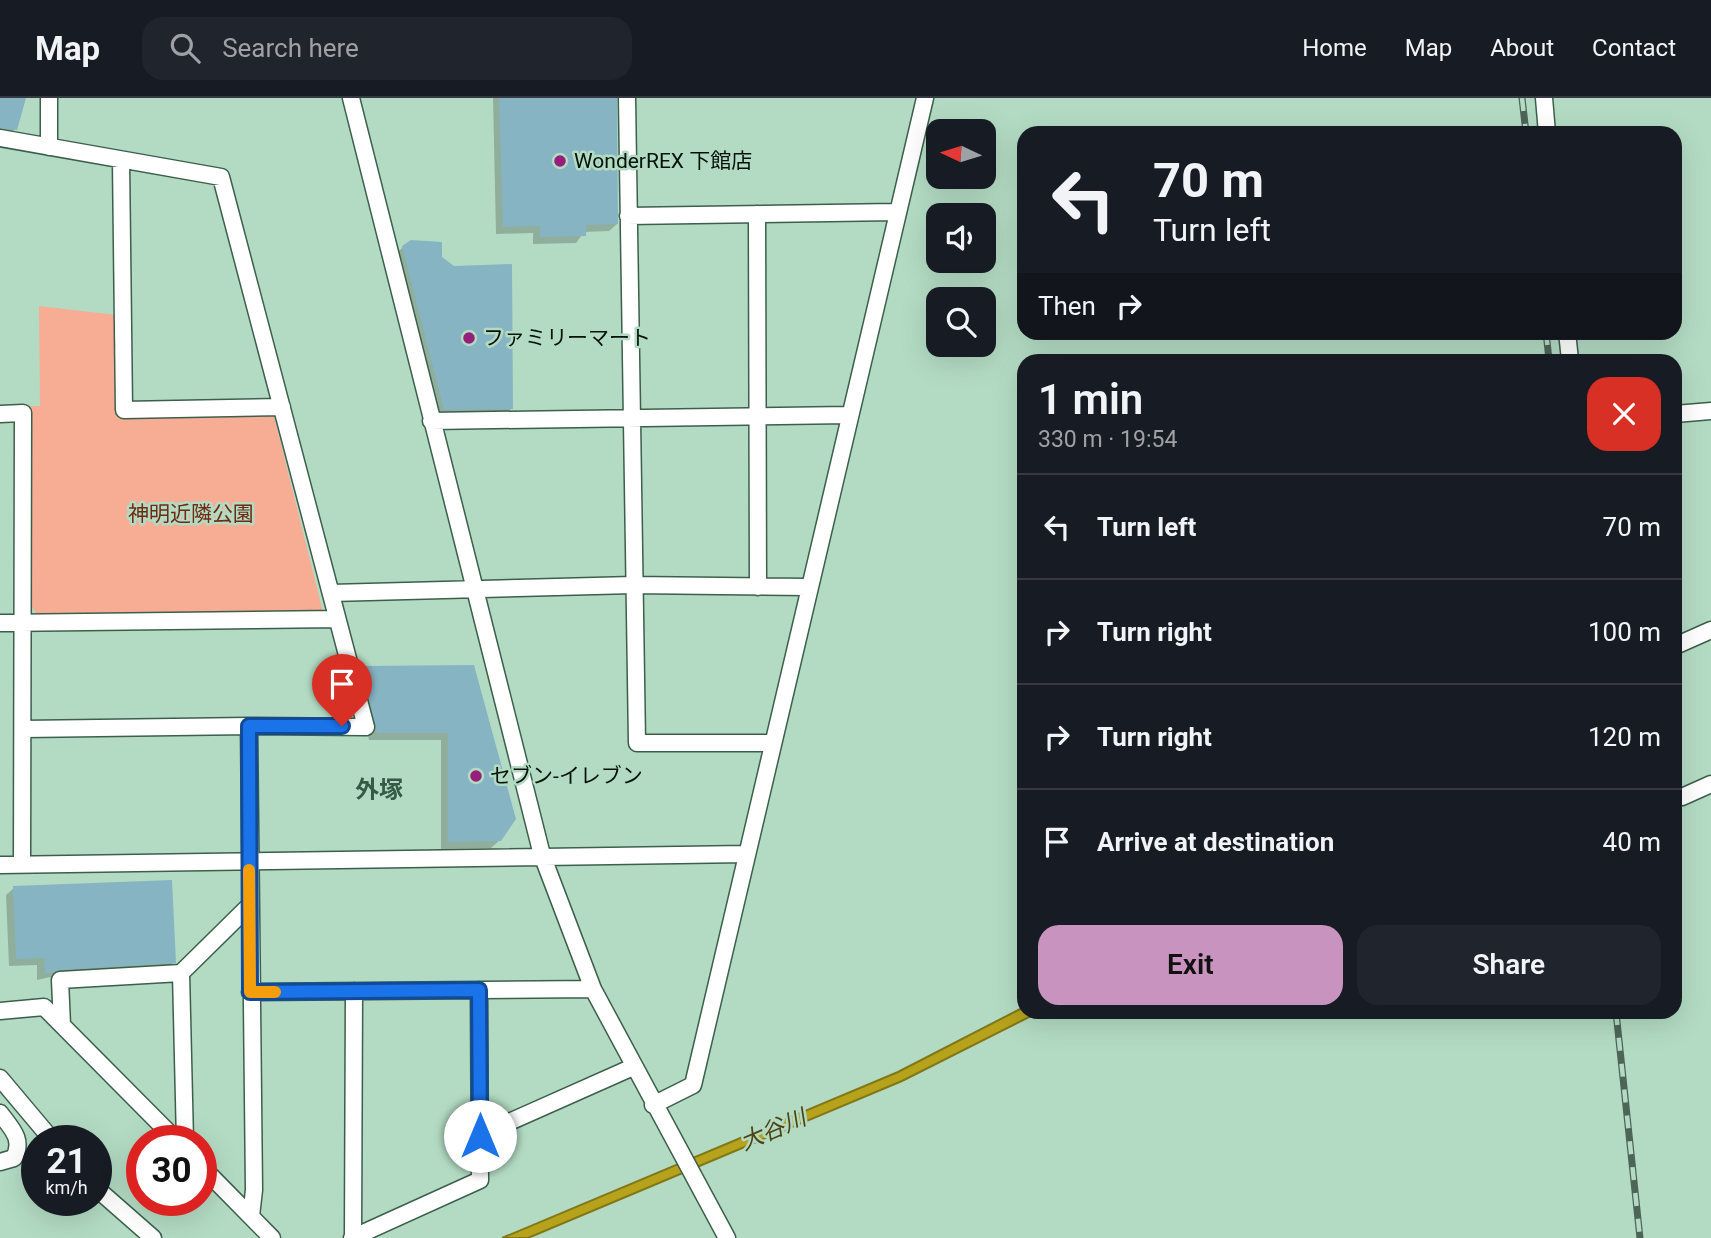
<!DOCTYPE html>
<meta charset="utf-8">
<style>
:root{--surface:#171b24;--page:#20242c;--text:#f1f3f6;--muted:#9ea1a6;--line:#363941;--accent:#c894bf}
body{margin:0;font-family:Roboto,"Noto Sans JP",sans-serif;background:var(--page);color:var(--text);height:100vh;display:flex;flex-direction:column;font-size:26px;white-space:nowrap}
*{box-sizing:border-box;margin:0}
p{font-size:23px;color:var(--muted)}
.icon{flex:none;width:38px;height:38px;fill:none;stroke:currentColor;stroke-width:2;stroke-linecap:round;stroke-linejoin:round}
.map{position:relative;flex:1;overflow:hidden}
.details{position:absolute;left:1017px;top:256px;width:665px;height:665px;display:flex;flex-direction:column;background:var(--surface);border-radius:21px;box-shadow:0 7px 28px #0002}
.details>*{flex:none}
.banner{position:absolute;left:1017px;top:28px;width:665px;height:214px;border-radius:21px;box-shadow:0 7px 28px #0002;background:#171b24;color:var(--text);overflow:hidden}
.needle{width:46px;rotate:274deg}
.controls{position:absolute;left:926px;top:21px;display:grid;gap:14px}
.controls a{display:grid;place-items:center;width:70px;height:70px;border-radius:14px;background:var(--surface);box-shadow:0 7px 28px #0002;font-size:35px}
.speed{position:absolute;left:21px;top:1027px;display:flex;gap:14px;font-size:35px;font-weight:700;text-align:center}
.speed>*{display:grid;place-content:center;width:91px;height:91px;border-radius:50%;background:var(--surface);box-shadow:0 7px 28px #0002;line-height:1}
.speed small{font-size:18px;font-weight:400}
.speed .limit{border:10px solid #d22;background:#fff;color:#111}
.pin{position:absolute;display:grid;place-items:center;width:60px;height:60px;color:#fff;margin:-72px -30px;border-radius:50% 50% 50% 0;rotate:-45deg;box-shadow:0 0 7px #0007}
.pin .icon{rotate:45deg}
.me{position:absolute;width:77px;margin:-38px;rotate:0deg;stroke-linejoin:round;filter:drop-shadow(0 0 5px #0008)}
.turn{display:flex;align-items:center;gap:24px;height:147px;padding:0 21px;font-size:32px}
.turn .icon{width:91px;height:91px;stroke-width:2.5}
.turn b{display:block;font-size:49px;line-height:60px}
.then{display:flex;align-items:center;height:66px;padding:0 21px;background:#0003;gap:14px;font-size:26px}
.round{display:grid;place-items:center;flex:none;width:74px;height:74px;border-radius:21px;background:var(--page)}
.headline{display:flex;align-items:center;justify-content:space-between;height:119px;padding:0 21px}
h1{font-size:42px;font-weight:600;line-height:52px}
.cta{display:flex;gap:14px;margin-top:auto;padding:14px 21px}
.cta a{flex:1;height:80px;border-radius:21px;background:var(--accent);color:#111;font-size:28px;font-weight:600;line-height:80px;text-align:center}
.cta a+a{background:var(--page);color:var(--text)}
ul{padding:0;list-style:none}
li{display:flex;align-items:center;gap:21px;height:105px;padding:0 21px;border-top:2px solid var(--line)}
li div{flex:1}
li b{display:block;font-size:26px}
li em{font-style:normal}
header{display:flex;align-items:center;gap:42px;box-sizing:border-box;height:98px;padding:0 35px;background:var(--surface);border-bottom:2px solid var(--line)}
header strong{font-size:33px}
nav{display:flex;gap:38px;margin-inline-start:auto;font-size:24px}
.search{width:490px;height:63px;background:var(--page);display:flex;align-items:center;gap:18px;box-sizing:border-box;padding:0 24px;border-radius:21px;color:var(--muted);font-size:26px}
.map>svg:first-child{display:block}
.green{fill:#f6ad94}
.water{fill:#b7a21c;stroke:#817717;stroke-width:2}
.shadow{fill:#0003}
.building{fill:#86b4c3}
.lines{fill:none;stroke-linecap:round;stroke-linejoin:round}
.minor-casing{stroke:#3b5f4b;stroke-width:19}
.minor{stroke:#fff;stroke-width:16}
.rail-casing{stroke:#4d6557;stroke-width:7}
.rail{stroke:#b3dbc3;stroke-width:4.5;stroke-dasharray:13;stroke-linecap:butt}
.route-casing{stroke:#114b97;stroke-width:18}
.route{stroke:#1a73e8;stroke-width:12}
.slow{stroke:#f59e0b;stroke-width:12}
.poi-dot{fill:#961f7b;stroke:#b3dbc3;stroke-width:2.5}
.labels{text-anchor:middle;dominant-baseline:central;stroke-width:5;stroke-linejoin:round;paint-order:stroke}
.poi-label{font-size:21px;fill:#04120a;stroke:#b3dbc3;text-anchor:start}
.park-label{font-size:21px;fill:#6e2b12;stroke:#b3dbc3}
.water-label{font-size:23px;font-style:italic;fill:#4d4513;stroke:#b3dbc3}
.quarter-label{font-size:24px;font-weight:bold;fill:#355945;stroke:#b3dbc3}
</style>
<header>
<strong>Map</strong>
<div class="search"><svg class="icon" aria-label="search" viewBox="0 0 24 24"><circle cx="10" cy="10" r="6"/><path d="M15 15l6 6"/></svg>Search here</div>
<nav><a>Home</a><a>Map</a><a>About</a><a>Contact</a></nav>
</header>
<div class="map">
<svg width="1711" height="1140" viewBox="0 0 1711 1140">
<rect width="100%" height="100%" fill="#b3dbc3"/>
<!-- green -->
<path class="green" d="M39,208L117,217L118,317L266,315L274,318L323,514L37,517L32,509L30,308H40Z"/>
<!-- water -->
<path class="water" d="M1024,909V914H1039L902,983L528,1140H502L898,974Z"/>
<!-- shadow -->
<path class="shadow" d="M0,0H24L15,31L7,39L0,38Z
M493,0H615L617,126L609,133L584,134L576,145L533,146V135L496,136Z
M403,149L511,311L504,318L436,319L395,157Z
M473,569L500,742L491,750L441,751V642H369L354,578L362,570Z
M14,790L174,864L166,872L50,879L37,882V867L9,868L6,797Z"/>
<!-- building -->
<path class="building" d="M0,0H26L17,32L0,30Z
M499,0H617L618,126L586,127V138L540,139V128L503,129Z
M411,142L442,144V159L454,168L512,166L513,311L444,312L402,148Z
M474,567L516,721L501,743L448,744V635H377L361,568Z
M172,782L176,865L59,872L45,876L44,860L16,861L13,788Z"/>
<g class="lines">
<!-- minor casing -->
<g class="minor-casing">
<path id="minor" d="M49,0V49
M351,0L542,757L593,891L727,1140
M627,0L637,645H772
M1544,0L1547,35
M0,40L221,79L366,629L249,628L254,1092L251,1118
M121,63L124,312L282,309
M757,116L758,489
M628,118L896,114
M1567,234L1570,262
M0,316L23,315L22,766
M1675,316L1711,313
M431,323L848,317
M331,495L633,487L808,489
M0,525L337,521
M1675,548L1711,532
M24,631L249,628
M1682,699L1711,686
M0,767L746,756
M181,875L185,1043
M250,894L593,891
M0,913L44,909L177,1043
M62,927L60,882L181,875L250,807
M0,980L53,1043
M653,1007L693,987L925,0
M0,1015C11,1030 24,1041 14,1060L0,1064
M480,1037L633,969
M201,1068L272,1140
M96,1090L153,1140
M353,1139L354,893
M352,1140L480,1082L479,892"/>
</g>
<!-- minor -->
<use href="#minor" class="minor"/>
<!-- rail casing -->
<g class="rail-casing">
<path id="rail" d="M1522,0L1526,35
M1546,234L1549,262
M1616,914L1640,1140"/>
</g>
<!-- rail -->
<use href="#rail" class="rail"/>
</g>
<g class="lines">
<!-- route casing -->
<g class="route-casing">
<path id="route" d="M342,628H249L250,894L479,892L480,1038"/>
</g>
<!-- route -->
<use href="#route" class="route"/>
<!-- slow -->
<path class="slow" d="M249,772L250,894H275"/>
</g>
<!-- markers -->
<g class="poi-dot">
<circle cx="560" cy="63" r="7"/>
<circle cx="469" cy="240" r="7"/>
<circle cx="476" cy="678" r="7"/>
</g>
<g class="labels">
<!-- poi labels -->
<g class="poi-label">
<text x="574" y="63">WonderREX 下館店</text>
<text x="483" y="240">ファミリーマート</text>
<text x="490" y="678">セブン-イレブン</text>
</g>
<!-- park labels -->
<g class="park-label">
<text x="191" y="416">神明近隣公園</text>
</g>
<!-- water labels -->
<g class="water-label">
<text transform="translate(773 1032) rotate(-23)">大谷川</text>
</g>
<!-- quarter labels -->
<g class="quarter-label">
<text x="379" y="692">外塚</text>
</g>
</g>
</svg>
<div class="controls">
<a><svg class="needle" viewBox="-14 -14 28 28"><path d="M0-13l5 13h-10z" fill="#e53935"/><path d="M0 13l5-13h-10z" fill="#9ea1a6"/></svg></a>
<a><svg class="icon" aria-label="sound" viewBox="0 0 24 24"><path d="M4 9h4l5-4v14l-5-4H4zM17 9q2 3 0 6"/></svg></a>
<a><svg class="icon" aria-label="search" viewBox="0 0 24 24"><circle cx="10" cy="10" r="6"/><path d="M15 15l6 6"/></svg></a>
</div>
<div class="speed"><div>21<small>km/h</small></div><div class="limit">30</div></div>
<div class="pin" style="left:342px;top:628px;background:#d93025"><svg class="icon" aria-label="arrive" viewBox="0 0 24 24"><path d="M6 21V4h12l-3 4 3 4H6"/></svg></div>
<svg class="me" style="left:480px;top:1038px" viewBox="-20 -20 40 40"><circle r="19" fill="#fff"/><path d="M0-13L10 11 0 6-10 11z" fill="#1a73e8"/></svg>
<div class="banner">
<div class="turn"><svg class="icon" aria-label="left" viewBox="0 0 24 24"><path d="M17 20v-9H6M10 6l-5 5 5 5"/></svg><div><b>70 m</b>Turn left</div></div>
<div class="then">Then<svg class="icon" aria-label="right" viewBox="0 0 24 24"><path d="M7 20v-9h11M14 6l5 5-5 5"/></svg></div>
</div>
<section class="details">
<div class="headline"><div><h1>1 min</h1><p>330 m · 19:54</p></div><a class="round" style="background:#d93025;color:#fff"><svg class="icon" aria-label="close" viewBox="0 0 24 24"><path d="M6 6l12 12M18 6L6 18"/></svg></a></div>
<ul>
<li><svg class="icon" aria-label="left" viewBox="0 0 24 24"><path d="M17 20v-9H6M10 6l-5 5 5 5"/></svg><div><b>Turn left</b></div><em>70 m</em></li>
<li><svg class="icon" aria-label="right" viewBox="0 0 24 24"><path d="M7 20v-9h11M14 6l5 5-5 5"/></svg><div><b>Turn right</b></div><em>100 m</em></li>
<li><svg class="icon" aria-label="right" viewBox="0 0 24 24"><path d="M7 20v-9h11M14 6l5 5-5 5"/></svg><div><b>Turn right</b></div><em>120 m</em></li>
<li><svg class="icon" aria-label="arrive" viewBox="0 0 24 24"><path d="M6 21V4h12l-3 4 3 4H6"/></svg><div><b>Arrive at destination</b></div><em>40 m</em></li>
</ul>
<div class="cta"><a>Exit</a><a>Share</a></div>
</section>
</div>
